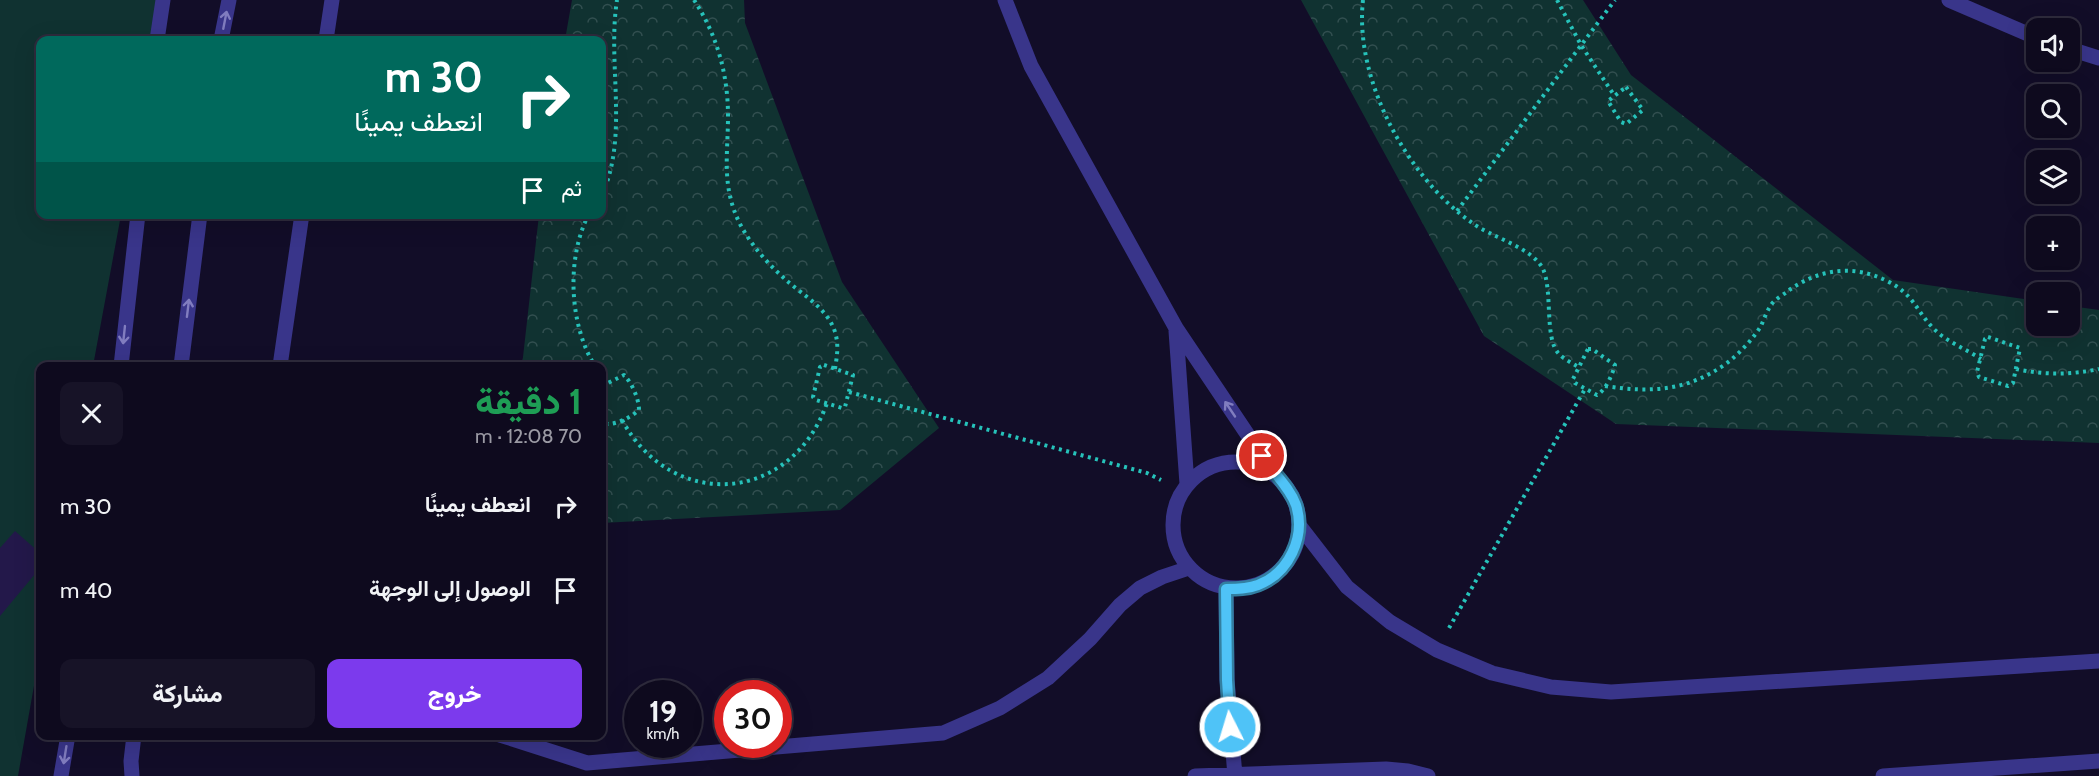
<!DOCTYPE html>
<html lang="ar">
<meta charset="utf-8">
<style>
:root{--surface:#0e0a1e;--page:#171327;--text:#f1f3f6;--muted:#9b9aa4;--line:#2e2b3c;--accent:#7c3aed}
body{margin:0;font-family:Cabin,Vazirmatn,sans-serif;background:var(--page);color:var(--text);direction:rtl;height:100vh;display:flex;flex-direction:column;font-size:22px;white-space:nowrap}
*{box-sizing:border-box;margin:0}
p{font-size:20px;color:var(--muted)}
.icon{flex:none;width:33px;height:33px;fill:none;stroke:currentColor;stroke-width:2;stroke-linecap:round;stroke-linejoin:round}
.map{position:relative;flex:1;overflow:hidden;direction:ltr}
.side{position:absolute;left:36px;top:362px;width:570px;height:378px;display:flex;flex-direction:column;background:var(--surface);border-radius:12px;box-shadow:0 6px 24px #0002,0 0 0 2px var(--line);direction:rtl}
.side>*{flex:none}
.banner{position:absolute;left:36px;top:36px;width:570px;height:183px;border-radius:12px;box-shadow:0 6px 24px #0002,0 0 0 2px var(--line);direction:rtl;background:#00695c;color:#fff;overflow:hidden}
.controls{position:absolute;left:2026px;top:18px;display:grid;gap:12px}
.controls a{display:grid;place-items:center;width:54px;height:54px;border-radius:12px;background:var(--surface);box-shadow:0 6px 24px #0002,0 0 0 2px var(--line);font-size:30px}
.speed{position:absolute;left:624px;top:680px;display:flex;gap:12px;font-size:30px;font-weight:700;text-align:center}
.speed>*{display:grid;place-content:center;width:78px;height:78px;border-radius:50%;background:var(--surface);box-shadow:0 6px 24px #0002,0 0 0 2px var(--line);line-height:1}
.speed small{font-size:15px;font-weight:400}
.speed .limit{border:9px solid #d22;background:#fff;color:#111}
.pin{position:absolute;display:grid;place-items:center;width:51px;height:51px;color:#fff;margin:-26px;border:3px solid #fff;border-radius:50%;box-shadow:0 2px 6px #0007}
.me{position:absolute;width:66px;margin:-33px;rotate:355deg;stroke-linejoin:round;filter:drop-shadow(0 0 4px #0008)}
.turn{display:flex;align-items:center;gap:21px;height:126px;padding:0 24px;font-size:27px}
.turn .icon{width:78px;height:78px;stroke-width:2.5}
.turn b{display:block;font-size:42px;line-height:51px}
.then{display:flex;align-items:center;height:57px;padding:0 24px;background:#0003;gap:12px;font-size:22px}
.round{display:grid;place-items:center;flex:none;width:63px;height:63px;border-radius:12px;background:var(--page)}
.summary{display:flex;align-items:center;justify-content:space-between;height:102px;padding:0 24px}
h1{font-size:36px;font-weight:800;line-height:45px;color:#1e9e55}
.cta{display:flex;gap:12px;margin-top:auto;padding:12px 24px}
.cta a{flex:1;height:69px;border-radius:12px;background:var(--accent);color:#fff;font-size:24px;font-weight:800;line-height:69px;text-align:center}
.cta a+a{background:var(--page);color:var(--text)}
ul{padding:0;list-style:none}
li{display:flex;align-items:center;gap:18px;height:84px;padding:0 24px}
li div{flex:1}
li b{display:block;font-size:22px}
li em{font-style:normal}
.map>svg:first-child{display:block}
.grass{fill:#103231}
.park{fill:url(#park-crowns)}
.building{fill:#23184a}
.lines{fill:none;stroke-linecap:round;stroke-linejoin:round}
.path{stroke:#26c2ba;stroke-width:4;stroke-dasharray:3 4.5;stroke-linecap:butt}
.minor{stroke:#39358a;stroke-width:15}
.oneway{stroke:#817dbf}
.route-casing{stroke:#337fa1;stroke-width:15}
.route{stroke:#4fc3f7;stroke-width:10}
</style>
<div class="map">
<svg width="2099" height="776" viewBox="0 0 2099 776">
<defs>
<pattern id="park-crowns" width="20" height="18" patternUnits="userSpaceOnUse" patternTransform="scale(1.5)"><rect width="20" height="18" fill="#103231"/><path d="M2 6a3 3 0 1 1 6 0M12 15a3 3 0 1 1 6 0" fill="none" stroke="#324f50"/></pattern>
</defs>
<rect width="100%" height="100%" fill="#120d28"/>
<!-- grass -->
<path class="grass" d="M0,0H160L153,40H40V214L121,215L93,366H40V652L18,776H0Z"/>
<!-- park -->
<path class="park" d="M572,0H744L745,23L842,282L939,428L840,510L602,523V366H522L539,215L602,214V40H565Z
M1301,0H1583L1631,75L1893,280L2037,301V326H2070V306L2099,310V443L1616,424L1484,336Z"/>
<!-- building -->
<path class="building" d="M15,531L40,553V568L0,616V548Z"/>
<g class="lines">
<!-- path -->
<path class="path" d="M694,0C717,35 728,74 728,116C728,155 721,186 740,224C751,245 768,264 786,280C803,295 828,309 835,332C839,345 837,356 835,369
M1363,0C1354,79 1407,177 1471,222C1490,237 1532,247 1543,269C1553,291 1544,339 1559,354C1564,359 1572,363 1578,367
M1557,0L1581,45L1614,95
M1626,87L1643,110L1626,124L1621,122L1608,101Z
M602,195C629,135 607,64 617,0
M1457,211L1615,0
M589,214C566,257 569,325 595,366
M1988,337L2020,348L2013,383L2008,386L1979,377L1977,372L1985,339Z
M1588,349H1592L1615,365C1612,375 1606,390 1597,395L1575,383L1573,379Z
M824,365L853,375L845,407L842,408L816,400L813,397L820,367Z
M2016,369C2044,375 2071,375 2099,369
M602,386L624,375C632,383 639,399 639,410C631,417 618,424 607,424L602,414
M1605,386C1651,393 1688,391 1727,363C1740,353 1752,340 1761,326C1764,319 1767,311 1771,305C1775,299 1783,295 1788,291C1818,269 1854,264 1887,281C1914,294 1916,311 1934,329C1947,342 1966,349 1981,359
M849,392L1147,473L1161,480
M622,420C673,513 792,503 827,403
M1449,628L1585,389"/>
<!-- minor -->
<path class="minor" d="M1005,0L1031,66L1176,328L1274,474
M1949,0L2037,38
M157,40L163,0
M221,40L229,0
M326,40L332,0
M2070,49L2099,58
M1176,331L1187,484
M121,366L138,214
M181,366L200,214
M280,366L302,214
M1173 525a63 63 0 1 1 126 0a63 63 0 1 1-126 0Z
M1299,525L1347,587L1390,622L1437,650L1492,673L1551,687L1611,692L2099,661
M1226,589L1227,679L1235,776
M500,735L587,763L943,733L1000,708L1048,678L1090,639L1120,605L1140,588L1162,577L1189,568
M61,776L68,735
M132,776L131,761L134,735
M1195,776L1386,769L1408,771L1428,776
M1883,776L2099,761"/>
</g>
<!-- one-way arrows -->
<defs><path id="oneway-shaft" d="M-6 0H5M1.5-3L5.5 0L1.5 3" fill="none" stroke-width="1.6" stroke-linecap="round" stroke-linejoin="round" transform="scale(1.5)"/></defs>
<g class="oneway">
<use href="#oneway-shaft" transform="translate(225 20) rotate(-79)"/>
<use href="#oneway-shaft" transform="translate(188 308) rotate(-83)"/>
<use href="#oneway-shaft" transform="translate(124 335) rotate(96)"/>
<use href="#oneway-shaft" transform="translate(1230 409) rotate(-124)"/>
<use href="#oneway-shaft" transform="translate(65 755) rotate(99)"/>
</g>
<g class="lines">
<!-- route casing -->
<g class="route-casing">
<path id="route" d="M1230,727L1227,680L1226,589C1237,589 1248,589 1258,585C1289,573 1306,537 1296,505C1289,486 1273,473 1262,456"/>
</g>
<!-- route -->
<use href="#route" class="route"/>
</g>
</svg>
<div class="controls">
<a><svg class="icon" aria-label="sound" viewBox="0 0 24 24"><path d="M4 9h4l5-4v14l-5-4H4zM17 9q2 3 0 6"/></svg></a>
<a><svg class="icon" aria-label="search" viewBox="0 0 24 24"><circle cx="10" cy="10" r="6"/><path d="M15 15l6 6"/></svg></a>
<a><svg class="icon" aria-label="layers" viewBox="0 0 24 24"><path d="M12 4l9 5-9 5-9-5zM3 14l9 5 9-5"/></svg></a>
<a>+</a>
<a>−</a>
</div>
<div class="speed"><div>19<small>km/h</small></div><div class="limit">30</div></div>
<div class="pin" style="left:1262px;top:456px;background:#d93025"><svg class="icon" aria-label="arrive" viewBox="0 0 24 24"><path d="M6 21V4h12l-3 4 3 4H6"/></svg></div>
<svg class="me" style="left:1230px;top:727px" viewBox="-20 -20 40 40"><circle r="17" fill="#4fc3f7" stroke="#fff" stroke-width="3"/><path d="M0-11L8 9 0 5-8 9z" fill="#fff"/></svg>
<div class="banner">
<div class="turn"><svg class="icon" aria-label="right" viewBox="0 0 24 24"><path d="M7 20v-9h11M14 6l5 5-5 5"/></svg><div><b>30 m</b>انعطف يمينًا</div></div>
<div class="then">ثم<svg class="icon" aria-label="arrive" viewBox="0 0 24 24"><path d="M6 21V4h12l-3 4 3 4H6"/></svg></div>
</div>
<section class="side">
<div class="summary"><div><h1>1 دقيقة</h1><p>70 m · 12:08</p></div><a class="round"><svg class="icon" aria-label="close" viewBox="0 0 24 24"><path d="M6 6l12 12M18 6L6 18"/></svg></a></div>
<ul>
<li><svg class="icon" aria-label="right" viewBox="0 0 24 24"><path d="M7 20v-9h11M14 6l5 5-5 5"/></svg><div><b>انعطف يمينًا</b></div><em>30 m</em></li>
<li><svg class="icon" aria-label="arrive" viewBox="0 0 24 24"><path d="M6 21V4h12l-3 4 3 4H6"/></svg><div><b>الوصول إلى الوجهة</b></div><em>40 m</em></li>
</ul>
<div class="cta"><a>خروج</a><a>مشاركة</a></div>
</section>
</div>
